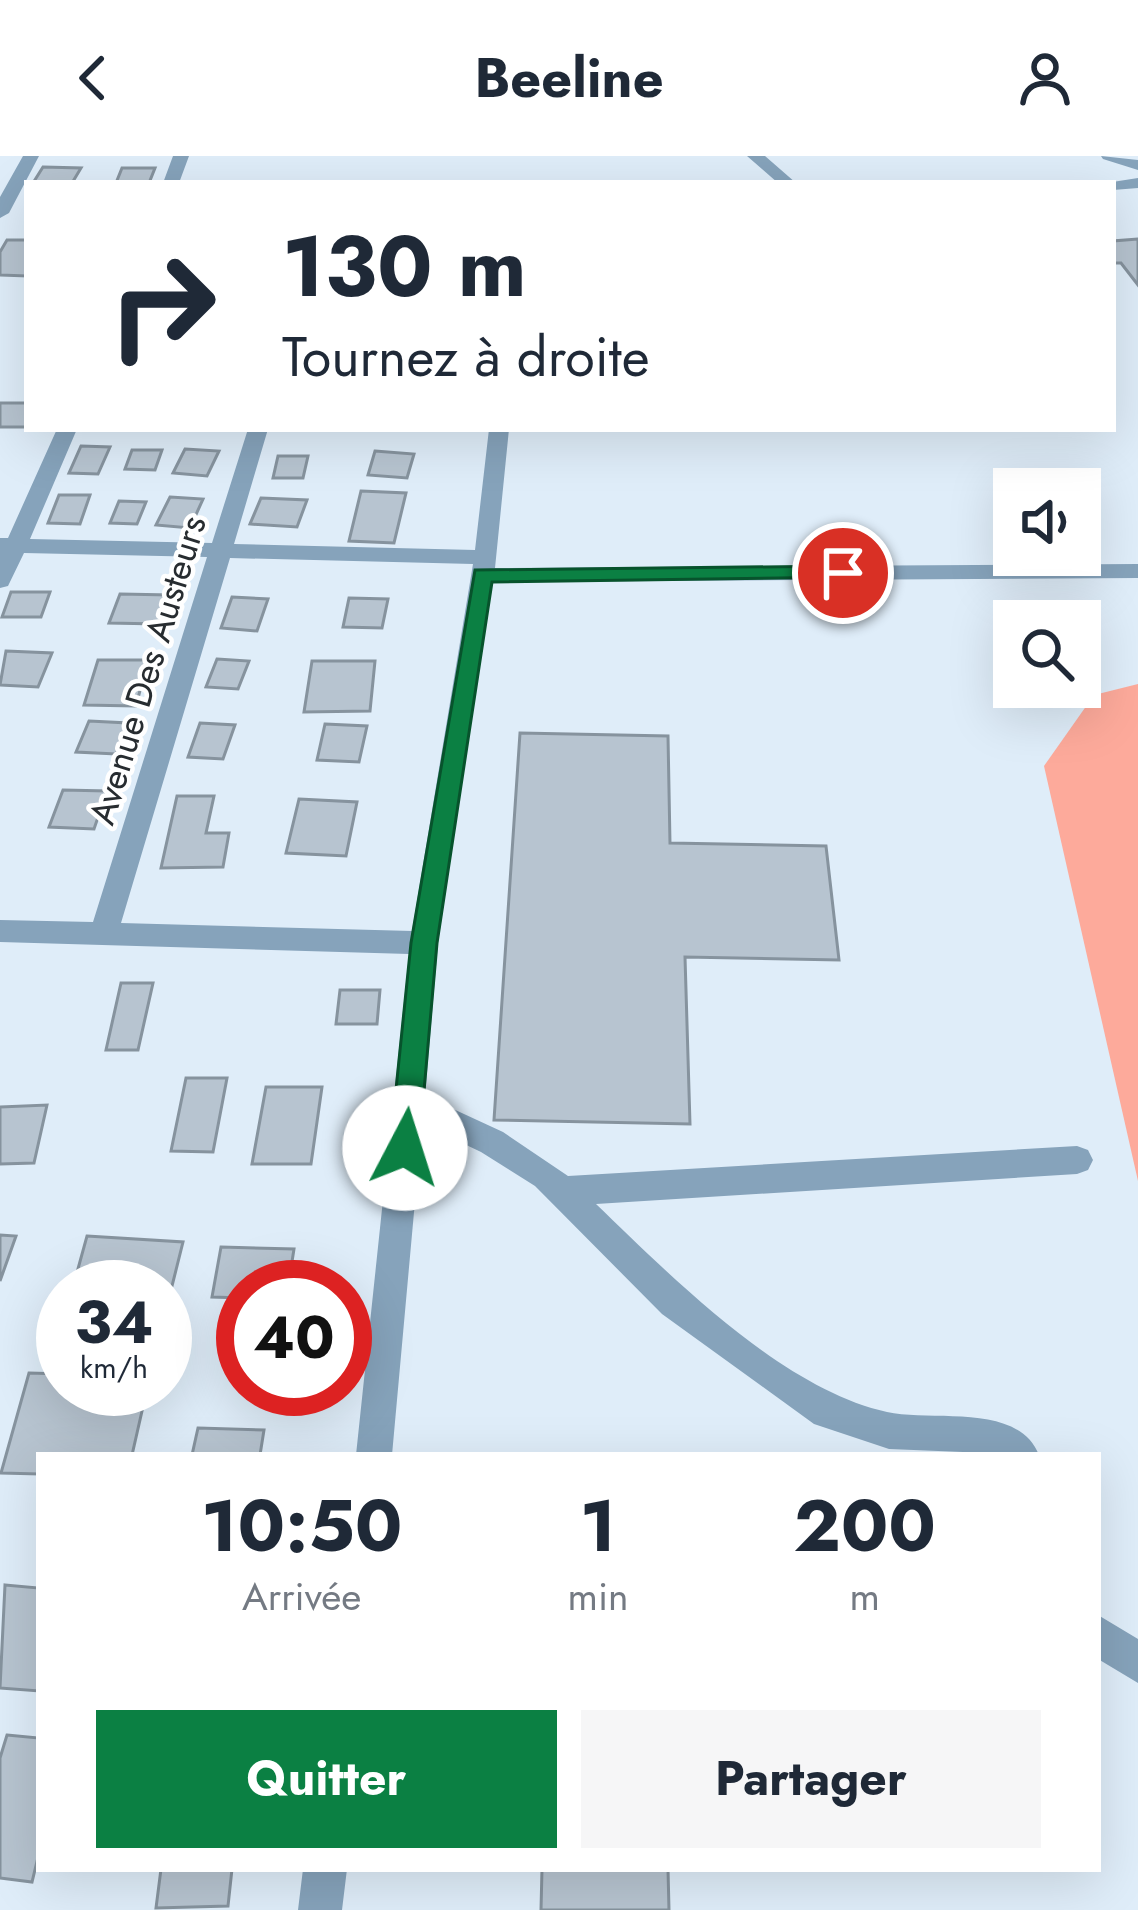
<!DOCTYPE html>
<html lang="fr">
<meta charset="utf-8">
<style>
:root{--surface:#fff;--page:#f6f6f7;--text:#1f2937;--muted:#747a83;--accent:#0b8043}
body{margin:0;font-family:Jost,sans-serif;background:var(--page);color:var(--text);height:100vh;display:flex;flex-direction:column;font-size:45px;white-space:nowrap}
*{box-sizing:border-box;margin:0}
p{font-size:39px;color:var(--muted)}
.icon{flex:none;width:66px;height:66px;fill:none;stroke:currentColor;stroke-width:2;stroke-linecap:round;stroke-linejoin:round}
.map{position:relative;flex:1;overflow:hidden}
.details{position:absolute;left:36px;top:1296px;width:1065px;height:420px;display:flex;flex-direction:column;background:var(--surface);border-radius:0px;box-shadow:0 12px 48px #0002}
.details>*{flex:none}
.hud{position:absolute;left:24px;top:24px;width:1092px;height:252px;border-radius:0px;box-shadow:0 12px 48px #0002;background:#fff;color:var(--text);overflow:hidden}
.controls{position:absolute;left:993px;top:312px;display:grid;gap:24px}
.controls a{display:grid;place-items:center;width:108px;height:108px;border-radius:0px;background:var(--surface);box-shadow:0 12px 48px #0002;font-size:60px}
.speed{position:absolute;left:36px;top:1104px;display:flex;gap:24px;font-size:60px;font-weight:700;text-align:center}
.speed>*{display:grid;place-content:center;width:156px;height:156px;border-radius:50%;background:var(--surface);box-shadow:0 12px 48px #0002;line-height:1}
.speed small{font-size:30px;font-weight:400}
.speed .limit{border:18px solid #d22;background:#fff;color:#111}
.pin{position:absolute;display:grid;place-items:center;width:102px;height:102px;color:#fff;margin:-51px;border:6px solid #fff;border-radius:50%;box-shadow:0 3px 12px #0007}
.me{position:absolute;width:132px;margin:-66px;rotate:5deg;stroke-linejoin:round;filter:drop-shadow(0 0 9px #0008)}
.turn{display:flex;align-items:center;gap:42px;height:252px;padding:0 60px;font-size:54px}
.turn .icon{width:156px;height:156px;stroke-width:2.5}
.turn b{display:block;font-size:84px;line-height:102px}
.eta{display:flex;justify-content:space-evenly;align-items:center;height:204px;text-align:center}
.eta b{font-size:72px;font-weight:700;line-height:84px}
.action{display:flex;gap:24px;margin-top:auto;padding:24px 60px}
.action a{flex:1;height:138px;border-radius:0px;background:var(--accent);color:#fff;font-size:48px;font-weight:700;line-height:138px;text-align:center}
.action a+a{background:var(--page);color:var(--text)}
header{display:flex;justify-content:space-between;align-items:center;height:156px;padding:0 60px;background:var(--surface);font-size:54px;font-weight:700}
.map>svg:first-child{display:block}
.green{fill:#fdaa9b}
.building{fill:#b7c4d0;stroke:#86939e;stroke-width:3}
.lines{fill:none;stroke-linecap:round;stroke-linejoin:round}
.minor{fill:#86a3bb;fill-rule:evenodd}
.route{fill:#0b8043;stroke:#07532c;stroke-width:3}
.labels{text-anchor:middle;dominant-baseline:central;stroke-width:9;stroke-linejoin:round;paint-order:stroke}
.street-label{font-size:36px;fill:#272c30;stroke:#fff}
</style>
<header><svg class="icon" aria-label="back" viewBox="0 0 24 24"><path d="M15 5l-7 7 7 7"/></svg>Beeline<svg class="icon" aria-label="person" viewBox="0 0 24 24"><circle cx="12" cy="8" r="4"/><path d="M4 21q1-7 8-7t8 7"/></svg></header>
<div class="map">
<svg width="1138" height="1754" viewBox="0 0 1138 1754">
<rect width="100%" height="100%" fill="#dfedf9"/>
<!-- green -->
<path class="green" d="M1138,528V1025L1044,610L1094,539Z"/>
<!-- building -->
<path class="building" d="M43,11L81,12L72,27H33Z
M122,12H155L149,27H116Z
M1138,83V129L1121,107H1113V85Z
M7,84H27V120L0,119V96Z
M0,247H27L26,271H0Z
M81,290L110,291L98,318L69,317Z
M185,293L219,295L207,320L173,317Z
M132,294H162L155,314L125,313Z
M375,295L414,298L407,322L368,319Z
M278,300H308L303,322H273Z
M361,335L406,337L394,387L349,385Z
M59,339H90L80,368L48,367Z
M170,341L203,343L190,372L156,369Z
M261,342L307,344L297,371L250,368Z
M119,345L146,346L137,368L110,367Z
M11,436H50L41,461H2Z
M120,438L170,439L159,468L109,467Z
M232,441L268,443L257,475L221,472Z
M349,442L388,443L382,472L343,471Z
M6,495L52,497L38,531L0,529Z
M217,503L249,505L238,533L206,531Z
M98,504H148L136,550L84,549Z
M312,505H375L370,555L304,556Z
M89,565L128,567L116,598L76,596Z
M200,567L235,569L223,603L188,601Z
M325,568L367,570L359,606L317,604Z
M520,577L668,580L670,687L826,690L839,804L685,801L690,968L494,964Z
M63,634L107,635L94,673L49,671Z
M177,640H214L206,677H229L223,711L161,712Z
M299,643L357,646L346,700L286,697Z
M121,827H153L138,894H106Z
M340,834H380L377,868H336Z
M186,922H227L213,996L171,995Z
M266,931H322L311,1008H252Z
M47,949L34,1007L0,1008V951Z
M0,1079L16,1080L0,1125Z
M87,1080L183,1086L167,1150L165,1131H73Z
M221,1091L294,1093L288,1131H243V1142L212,1141Z
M29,1217L63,1218V1233H147L132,1299H39V1318L1,1317Z
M198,1272L264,1274L260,1299H192Z
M5,1429L39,1432V1535L0,1532Z
M7,1579L39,1582V1697L32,1726L0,1722V1602Z
M161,1713H232L228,1750L156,1752Z
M542,1713H668L669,1754H541Z"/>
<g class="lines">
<!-- minor -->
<path class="minor" d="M23,0H39L9,57L0,62V41Z
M173,0H189L179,27H163Z
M747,0H765L796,27H778Z
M1101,0L1138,4V14L1103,3Z
M1138,22V32L1113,34V27H1106Z
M57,273H77L30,383L212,387L248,273H268L234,388L475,394L489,273H509L495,412L1138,408V422L492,426L438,787L425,940L503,976L568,1020L1077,990L1088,994L1093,1004L1088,1014L1077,1018L596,1048C672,1121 782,1233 887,1256C932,1266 1018,1246 1039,1299L889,1293L814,1268L662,1158L535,1030L481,996L422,968L392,1299H356L409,798L0,786V764L93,766L207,401L24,397L8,430L0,432V382H8ZM230,402L473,408L412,775L121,767Z
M1098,1459L1138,1483V1527L1098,1503Z
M303,1713H347L342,1754H298Z"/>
</g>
<!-- route -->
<path class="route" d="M843,410L853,417L850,421L492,426L437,787L419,992L405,1004L394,1001L390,992L411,787L475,414Z"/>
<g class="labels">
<!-- street labels -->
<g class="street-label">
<text transform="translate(147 514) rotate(-73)">Avenue Des Austeurs</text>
</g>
</g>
</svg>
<div class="controls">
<a><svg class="icon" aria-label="sound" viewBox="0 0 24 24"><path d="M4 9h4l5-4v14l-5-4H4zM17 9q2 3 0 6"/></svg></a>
<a><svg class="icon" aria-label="search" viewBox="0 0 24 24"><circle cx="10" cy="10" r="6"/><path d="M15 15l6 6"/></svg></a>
</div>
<div class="speed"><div>34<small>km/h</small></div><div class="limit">40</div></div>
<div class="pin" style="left:843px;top:417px;background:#d93025"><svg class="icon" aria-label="arrive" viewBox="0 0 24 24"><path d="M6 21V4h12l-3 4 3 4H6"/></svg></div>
<svg class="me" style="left:405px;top:992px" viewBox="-20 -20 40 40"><circle r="19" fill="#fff"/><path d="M0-13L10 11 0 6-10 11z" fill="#0b8043"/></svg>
<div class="hud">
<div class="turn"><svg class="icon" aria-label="right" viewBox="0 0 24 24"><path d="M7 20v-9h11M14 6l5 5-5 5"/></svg><div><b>130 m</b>Tournez à droite</div></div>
</div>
<section class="details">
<div class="eta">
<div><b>10:50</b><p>Arrivée</p></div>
<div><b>1</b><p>min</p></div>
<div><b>200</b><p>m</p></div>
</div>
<div class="action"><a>Quitter</a><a>Partager</a></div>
</section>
</div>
